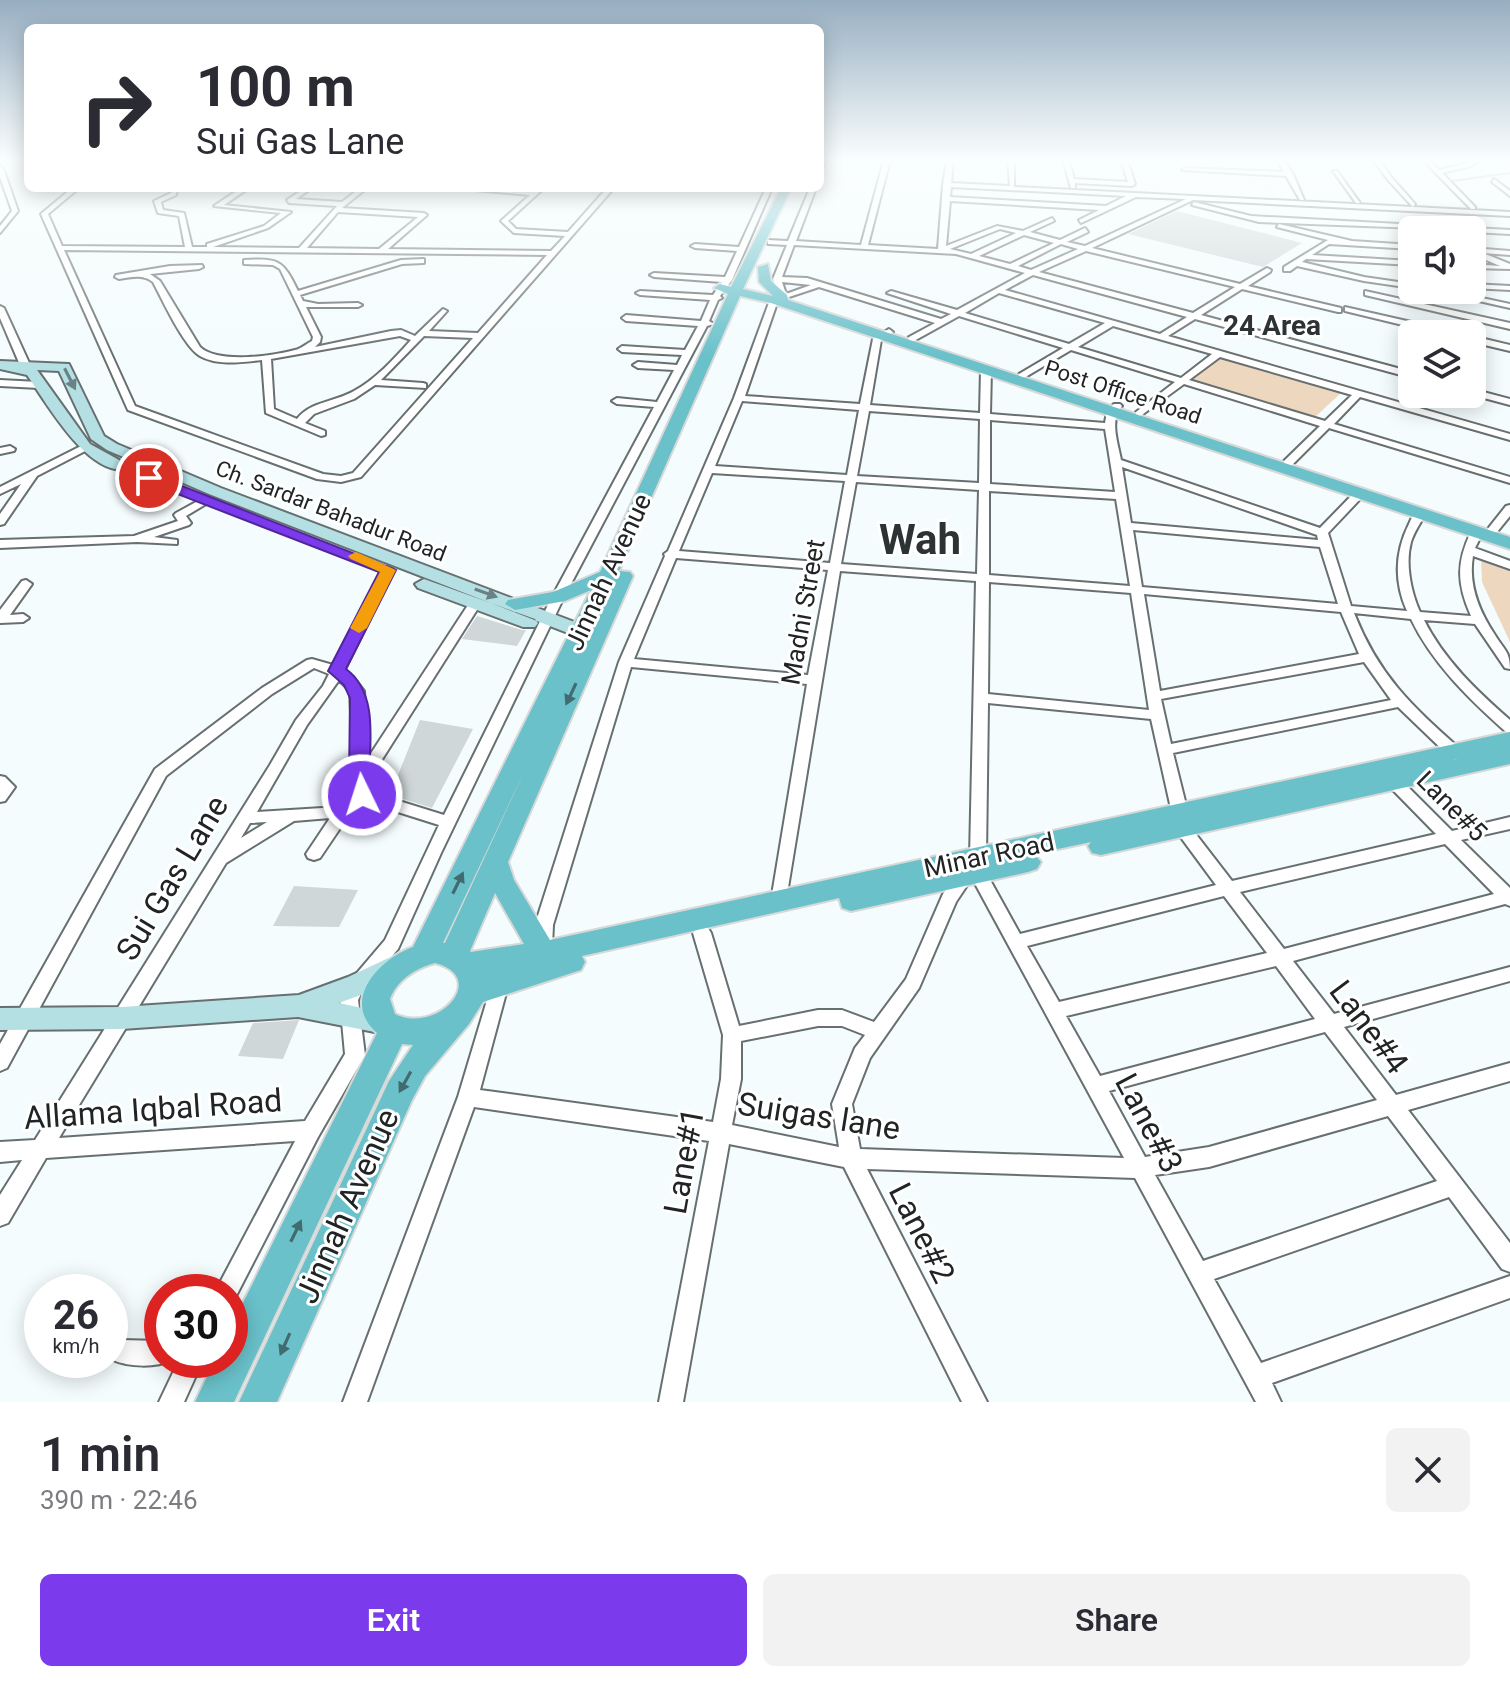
<!DOCTYPE html>
<meta charset="utf-8">
<style>
:root{--surface:#fff;--page:#f2f2f3;--text:#2b2b33;--muted:#7c7c81;--accent:#7c3aed}
body{margin:0;font-family:Roboto,sans-serif;background:var(--page);color:var(--text);height:100vh;display:flex;flex-direction:column;font-size:30px;white-space:nowrap}
*{box-sizing:border-box;margin:0}
p{font-size:26px;color:var(--muted)}
.icon{flex:none;width:44px;height:44px;fill:none;stroke:currentColor;stroke-width:2;stroke-linecap:round;stroke-linejoin:round}
.map{position:relative;height:1402px;overflow:hidden}
.details{display:flex;flex-direction:column;background:var(--surface);flex:1}
.details>*{flex:none}
.banner{position:absolute;left:24px;top:24px;width:800px;height:168px;border-radius:12px;box-shadow:0 4px 20px #0003;background:#fff;color:var(--text);overflow:hidden}
.tools{position:absolute;left:1398px;top:216px;display:grid;gap:16px}
.tools a{display:grid;place-items:center;width:88px;height:88px;border-radius:12px;background:var(--surface);box-shadow:0 4px 20px #0003;font-size:40px}
.speed{position:absolute;left:24px;top:1274px;display:flex;gap:16px;font-size:40px;font-weight:700;text-align:center}
.speed>*{display:grid;place-content:center;width:104px;height:104px;border-radius:50%;background:var(--surface);box-shadow:0 4px 20px #0003;line-height:1}
.speed small{font-size:20px;font-weight:400}
.speed .limit{border:12px solid #d22;background:#fff;color:#111}
.pin{position:absolute;display:grid;place-items:center;width:68px;height:68px;color:#fff;margin:-34px;border:4px solid #fff;border-radius:50%;box-shadow:0 2px 8px #0007}
.me{position:absolute;width:88px;margin:-44px;rotate:356deg;stroke-linejoin:round;filter:drop-shadow(0 0 6px #0008)}
.turn{display:flex;align-items:center;gap:28px;height:168px;padding:0 40px;font-size:36px}
.turn .icon{width:104px;height:104px;stroke-width:2.5}
.turn b{display:block;font-size:56px;line-height:68px}
.round{display:grid;place-items:center;flex:none;width:84px;height:84px;border-radius:12px;background:var(--page)}
.head{display:flex;align-items:center;justify-content:space-between;height:136px;padding:0 40px}
h1{font-size:48px;font-weight:600;line-height:60px}
.action{display:flex;gap:16px;margin-top:auto;padding:16px 40px}
.action a{flex:1;height:92px;border-radius:12px;background:var(--accent);color:#fff;font-size:32px;font-weight:600;line-height:92px;text-align:center}
.action a+a{background:var(--page);color:var(--text)}
.map>svg:first-child{display:block}
.green{fill:#eed7bf}
.lines{fill:none;stroke-linecap:round;stroke-linejoin:round}
.stream{stroke:#bea487;stroke-width:2}
.building{fill:#cfd7d8}
.minor-casing{stroke:#686f70;stroke-width:4}
.secondary-casing{stroke:#686f70;stroke-width:4}
.primary-casing{stroke:#d7d8d8;stroke-width:4}
.minor{fill:#fff;fill-rule:evenodd}
.secondary{fill:#b4e0e4;fill-rule:evenodd}
.primary{fill:#6ac1ca;fill-rule:evenodd}
.oneway{fill:#6a8284}
.oneway2{fill:#426b6f}
.route{fill:#7c3aed;stroke:#51269a;stroke-width:2}
.slow{fill:#f59e0b}
.labels{text-anchor:middle;dominant-baseline:central;stroke-width:6;stroke-linejoin:round;paint-order:stroke}
.far-street-label{font-size:22px;fill:#212425;stroke:#fff}
.street-label{font-size:26px;fill:#212425;stroke:#fff}
.far-district-label{font-size:28px;font-weight:bold;fill:#2d3334;stroke:#fff}
.near-street-label{font-size:32px;fill:#212425;stroke:#fff}
.town-label{font-size:42px;font-weight:bold;fill:#2d3334;stroke:#fff}
</style>
<div class="map">
<svg width="1510" height="1402" viewBox="0 0 1510 1402">
<rect width="100%" height="100%" fill="#f4fcfd"/>
<!-- green -->
<path class="green" d="M1221,358L1342,392L1313,419L1189,381Z
M1481,560L1510,569V642L1482,582Z"/>
<g class="lines">
<!-- stream -->
<path class="stream" d="M1452,181L1510,173"/>
</g>
<!-- building -->
<path class="building" d="M1177,211L1302,243L1263,267L1128,234Z
M477,616L522,630H526L517,646L462,639Z
M420,720L473,729L432,808L390,795Z
M294,886L358,890L339,927L273,926Z
M299,1020L283,1059L238,1056L253,1023Z"/>
<g class="lines">
<!-- minor casing -->
<g class="minor-casing">
<path id="minor" d="M821,160H827L820,171Z
M884,160H890L868,245L938,249L943,185L947,160H953L951,183L1010,186L1008,160H1014V187L1413,207L1389,181L1373,160H1379L1392,178L1415,204L1413,207L1510,212V216L1193,200L1092,248L1240,284L1267,268L1271,270L1270,272L1248,286L1341,308V312H1338L1242,289L1201,315L1412,372V378L1195,319L1168,336L1510,434V440L1360,397L1334,424L1510,477V483L1329,428L1292,465H1284V461L1320,426L1184,384L1139,417L1136,416V412L1175,382L1071,350L1022,379L1019,378V374L1063,348L959,316L912,342L908,339L909,337L935,323L819,287L780,300L773,279L787,245L768,244V240L788,241L810,188H816L796,241L861,245ZM951,187L1126,196L1106,206L950,197ZM1136,197L1186,199L1085,246L1067,242L1088,232L1085,228L1060,240L1030,232L1054,221L1052,218L1023,231L997,226L946,246L950,201L1099,210L1079,220L1081,223ZM1000,229L1016,233L971,254L950,249ZM1024,235L1054,243L1010,264L979,256ZM1061,244L1078,249L1031,270L1018,266ZM794,245L956,254L1025,273L957,310L891,291L887,293L951,314L941,319L807,278L782,277ZM1086,251L1235,287L1193,313L1039,272ZM1033,275L1187,317L1160,334L1005,290ZM782,282L811,285L786,294ZM999,293L1105,323L1069,344L965,313ZM1113,326L1212,354L1181,378L1078,347ZM1220,357L1352,395L1325,421L1189,380Z
M1063,160H1069L1074,179L1128,182L1121,160H1127L1135,184L1132,186L1075,183V188H1071Z
M1277,160H1283L1293,174L1304,200H1300L1286,176L1182,170L1185,168L1284,172Z
M1423,160H1429L1439,170L1480,160L1471,166L1442,173L1475,207V209H1471Z
M0,166L3,168L18,211L0,233V226L12,211L0,177Z
M1333,171H1337L1360,203H1356Z
M1494,179L1510,191V196L1492,182Z
M72,188H79L48,214L62,246L185,247L179,216L158,213L154,201L171,193V188H177L176,195L161,202L163,210L184,213L192,247H207V244L264,226L281,213L214,206L241,188H249L224,205L291,212L268,228L213,247L299,248L337,206L289,203L287,200L305,188H312L296,199L342,202L360,188H367L342,208L424,213L427,215L388,249L551,251L565,236L514,233L501,221L530,195L453,188L534,191L537,188H544L508,221L516,229L568,232L607,188H614L361,477L341,482L317,479L128,410L41,214ZM338,212L418,217L379,249L307,248ZM64,250L547,255L478,333L429,331L447,311L443,309L415,336L401,330L391,331L315,347L320,342L321,337L306,307H358L362,305L358,303L318,304L303,301L300,295L402,264L424,263V259L401,260L298,291C283,260 279,258 244,260V264L273,265L280,269L313,337L312,341C306,344 301,349 295,350C273,356 218,364 200,347L160,281L150,274L199,269L203,267L202,265L170,266L116,275L115,277L119,279C131,277 143,274 153,282C162,299 184,347 200,356C218,366 242,362 262,360L266,413L321,436L325,435V431L305,423L314,414L354,399L375,385L426,388V384L423,383L381,380L424,336L473,338L353,473L341,476L323,474L135,406ZM400,336L411,340C394,359 376,379 354,391C335,402 311,401 297,419L274,409L271,359Z
M766,188H772L732,280L720,296L722,298L718,300L709,321L714,324L707,326L564,597L441,853L398,949L363,990L358,1000L365,1055L318,1137L234,1300L230,1302V1292H215L295,1141L46,1158L8,1223L0,1226V1195L22,1160L0,1162V1142L35,1140L270,765L296,720L323,686L329,674L314,668L272,694L166,776L7,1068L0,1071V1044L155,769L262,688L307,660L312,659L333,665L382,570L388,566L394,570L344,671L353,677L364,691L368,758L470,602H478L480,605L369,780L370,792L444,815L552,597L654,407L617,404L612,401L617,398L657,402L674,370L638,368L633,365L638,362L677,365L682,355L622,352L618,349L622,346L685,350L698,326L626,321L622,318L626,315L701,321L710,300L640,295L636,293L640,291L713,295L722,282L654,277L650,275L654,273L725,277L737,251L695,248L691,246L695,244L739,247ZM339,680L350,691L354,779L351,783L354,795L361,800L346,802L339,807L257,812L307,725ZM379,806L439,825L385,940L351,980L340,1000L345,1054L305,1121L59,1138L226,863L294,821L330,818L306,854L308,858L314,860L320,858L349,815ZM267,822L241,838L250,823Z
M1194,202L1251,216L1510,230V234L1472,232V230L1259,222L1192,205Z
M1279,224L1352,241L1412,245V249L1329,244L1312,255L1412,261V265L1306,259L1302,262L1364,277L1412,284V288L1364,281L1297,266L1290,271H1284V267L1328,240L1277,227Z
M1472,249L1481,252L1484,249L1510,251V255L1483,253L1510,264V269L1472,268V264L1500,266L1472,254Z
M1472,284L1510,286V290L1472,288Z
M1430,290H1445L1510,304V308Z
M1365,291L1510,323V329L1365,295Z
M774,298L778,300L745,396L860,404L873,339L889,329L893,332L881,340L870,405L980,413L981,370L986,367L991,370L990,414L1105,423L1107,411L1114,404H1120L1122,406C1109,420 1118,443 1121,460L1320,528L1355,492H1363V496L1328,533L1351,606L1407,611C1394,582 1395,552 1409,524C1412,517 1414,513 1420,510L1426,513C1421,522 1414,532 1411,542C1405,564 1411,592 1420,612L1471,616C1457,584 1456,563 1471,532L1473,530H1481L1483,532L1475,548L1510,561V569L1473,556C1468,585 1479,611 1495,635C1504,650 1510,651 1510,669L1505,668L1475,624L1424,620C1444,660 1477,691 1510,720V733L1505,731C1469,699 1432,663 1411,619L1354,613C1379,676 1411,705 1459,748L1461,752L1459,756H1449L1398,707L1173,753L1188,813L1186,817H1174L1172,813L1151,719L988,703L986,857L984,861L978,863L972,861L970,857L976,581L840,571L785,906L779,908L773,906L771,901L807,684L631,667L553,925L552,946L549,951L543,953L537,951L534,946L535,925L619,662L665,556L664,554L668,551L734,398L770,300ZM742,401L859,410L847,475L715,466ZM869,411L980,419L979,483L857,476ZM990,420L1105,429L1115,492L990,484ZM1122,467L1317,535L1318,540L1131,523ZM712,473L845,481L830,563L679,551ZM856,482L979,490L977,574L841,564ZM989,491L1116,499L1130,586L989,575ZM1133,530L1320,547L1338,604L1142,587ZM676,558L828,570L808,675L634,659ZM989,582L1131,593L1149,710L988,694ZM1144,594L1341,612L1359,654L1160,691ZM1364,662L1391,700L1171,744L1161,699Z
M0,306L4,308L30,365L28,367L20,365L0,318Z
M1345,307L1451,331L1455,334H1440L1345,311Z
M1472,336L1510,345V351L1472,342Z
M0,380L39,382L44,385L39,388L0,386Z
M1472,389L1510,399V405L1469,394H1472Z
M85,444L89,445V449L37,476L4,524L0,525V514L21,484L0,494V487Z
M10,446L15,449L14,451L0,454V448Z
M207,496L213,499L211,501L186,516L191,523L189,525L154,537L177,540V544L137,542L0,548V540L134,536L178,521L174,515L176,513Z
M1510,505V516L1497,532H1489L1487,530L1506,506Z
M26,580L32,584L10,615L23,614L29,618L23,622L0,623V610L22,581Z
M0,776L5,777L15,787L5,801L0,802Z
M1394,777L1399,778L1452,831L1510,817V829L1461,840L1510,888V906L1505,904L1293,961L1334,1014L1510,967V981L1344,1027L1396,1095L1510,1063V1081L1408,1110L1510,1243V1272L1502,1269L1449,1197L1214,1279L1261,1363L1510,1276V1298L1272,1383L1281,1402H1256L1135,1178L867,1169L987,1402H962L844,1167L729,1144L683,1402H659L709,1141L474,1107L367,1402H343L458,1097L494,977L500,974L506,977L509,982L480,1090L713,1122L721,1079L723,1035L693,933L696,928L702,926L708,928L711,933L739,1026L818,1010H842L874,1022L906,979L943,894L959,872L965,870L971,871L978,867L984,869L1020,934L1216,885L1174,828L1176,824H1188L1232,881L1436,834L1389,786L1386,782L1389,778ZM1445,844L1494,894L1284,949L1240,892ZM972,878L1124,1158L860,1149L852,1104L870,1058L919,988L956,902ZM1224,896L1267,953L1059,1002L1027,946ZM1276,966L1315,1019L1100,1076L1066,1016ZM818,1026H842L865,1035L855,1048L832,1104L839,1147L732,1125L741,1079V1041ZM1325,1032L1377,1100L1209,1147L1145,1157L1109,1091ZM1388,1116L1437,1181L1203,1261L1155,1175L1209,1167Z
M121,1340L162,1341V1360H171C157,1368 128,1367 113,1360L110,1354L113,1344Z
M179,1360H203L184,1402H159Z"/>
</g>
<!-- secondary casing -->
<g class="secondary-casing">
<path id="secondary" d="M0,361L69,364L104,436L117,444L221,488L585,626L603,630L605,634L596,640L573,635L209,494L107,450L91,439L59,371L37,370L90,444L130,466L127,469C88,477 46,402 27,375L0,369Z
M424,579L535,619L538,623L535,627H523L418,588L415,584Z
M397,954L406,957L410,964C401,982 358,996 339,1003L394,1015L398,1023L394,1031L385,1034L298,1017L122,1029L0,1030V1008L122,1007L299,995L348,977Z"/>
</g>
<!-- primary casing -->
<g class="primary-casing">
<path id="primary" d="M781,188H791L743,289L773,296L759,282L758,267L768,264L771,281L787,295L788,300L1510,537V549L771,303L740,296L619,571L630,572L633,576L508,862L514,880L550,940L1510,732V748L1453,760L1510,748V764L1101,855L1092,853L1088,846L1091,842L1034,854L1041,862L1037,869L1028,872L851,911L842,908L839,898L582,956L585,962L581,970L483,1002L469,1024L425,1076L412,1100L277,1402H239L389,1081L413,1045L402,1044L234,1402H195L215,1360H230V1329L377,1033C340,1001 379,959 413,947L591,590L565,601L515,610L505,604L508,600L553,592L600,572L728,294L714,288L720,284L731,287ZM525,770L445,943H443ZM495,893L524,944L471,952L470,951ZM435,963C490,977 438,1035 395,1014L390,999C397,980 416,968 435,963Z"/>
</g>
<!-- minor -->
<use href="#minor" class="minor"/>
<!-- secondary -->
<use href="#secondary" class="secondary"/>
<!-- primary -->
<use href="#primary" class="primary"/>
</g>
<!-- one-way arrows -->
<defs><path id="oneway-solid" d="M-6-.8H1V-3.2L6.5 0L1 3.2V.8H-6Z" transform="scale(2)"/></defs>
<g class="oneway">
<use href="#oneway-solid" transform="translate(70 379) rotate(63)"/>
<use href="#oneway-solid" transform="translate(486 593) rotate(20)"/>
</g>
<g class="oneway2">
<use href="#oneway-solid" transform="translate(571 694) rotate(115)"/>
<use href="#oneway-solid" transform="translate(458 883) rotate(-64)"/>
<use href="#oneway-solid" transform="translate(405 1082) rotate(119)"/>
<use href="#oneway-solid" transform="translate(296 1231) rotate(-64)"/>
<use href="#oneway-solid" transform="translate(285 1344) rotate(114)"/>
</g>
<!-- sky -->
<linearGradient id="sky" x2="0" y2="1"><stop stop-color="#97aec1"/><stop offset="0.45" stop-color="#fafefe"/><stop offset="1" stop-color="#fafefe" stop-opacity="0"/></linearGradient>
<rect width="1510" height="356" fill="url(#sky)"/>
<!-- route -->
<path class="route" d="M149,473L396,570L346,669C380,694 369,746 369,783L372,795L369,800H355L349,783L350,698L344,685L328,671L379,572L144,481L142,478Z"/>
<!-- slow -->
<path class="slow" d="M356,552L396,570L367,628L359,633L350,628L380,572L351,559L348,556Z"/>
<g class="labels">
<!-- far-street labels -->
<g class="far-street-label">
<text transform="translate(1123 392) rotate(18)">Post Office Road</text>
<text transform="translate(331 511) rotate(21)">Ch. Sardar Bahadur Road</text>
</g>
<!-- street labels -->
<g class="street-label">
<text transform="translate(608 572) rotate(-65)">Jinnah Avenue</text>
<text transform="translate(803 612) rotate(-80)">Madni Street</text>
<text transform="translate(1452 806) rotate(45)">Lane#5</text>
<text transform="translate(989 855) rotate(-12)">Minar Road</text>
</g>
<!-- far-district labels -->
<g class="far-district-label">
<text x="1272" y="325">24 Area</text>
</g>
<!-- near-street labels -->
<g class="near-street-label">
<text transform="translate(172 878) rotate(-59)">Sui Gas Lane</text>
<text transform="translate(1369 1027) rotate(53)">Lane#4</text>
<text transform="translate(153 1109) rotate(-4)">Allama Iqbal Road</text>
<text transform="translate(819 1116) rotate(9)">Suigas lane</text>
<text transform="translate(1149 1123) rotate(62)">Lane#3</text>
<text transform="translate(684 1161) rotate(-80)">Lane#1</text>
<text transform="translate(347 1206) rotate(-66)">Jinnah Avenue</text>
<text transform="translate(922 1233) rotate(63)">Lane#2</text>
</g>
<!-- town labels -->
<g class="town-label">
<text x="920" y="539">Wah</text>
</g>
</g>
</svg>
<div class="tools">
<a><svg class="icon" aria-label="sound" viewBox="0 0 24 24"><path d="M4 9h4l5-4v14l-5-4H4zM17 9q2 3 0 6"/></svg></a>
<a><svg class="icon" aria-label="layers" viewBox="0 0 24 24"><path d="M12 4l9 5-9 5-9-5zM3 14l9 5 9-5"/></svg></a>
</div>
<div class="speed"><div>26<small>km/h</small></div><div class="limit">30</div></div>
<div class="pin" style="left:149px;top:478px;background:#d93025"><svg class="icon" aria-label="arrive" viewBox="0 0 24 24"><path d="M6 21V4h12l-3 4 3 4H6"/></svg></div>
<svg class="me" style="left:362px;top:795px" viewBox="-20 -20 40 40"><circle r="17" fill="#7c3aed" stroke="#fff" stroke-width="3"/><path d="M0-11L8 9 0 5-8 9z" fill="#fff"/></svg>
<div class="banner">
<div class="turn"><svg class="icon" aria-label="right" viewBox="0 0 24 24"><path d="M7 20v-9h11M14 6l5 5-5 5"/></svg><div><b>100 m</b>Sui Gas Lane</div></div>
</div>
</div>
<section class="details">
<div class="head"><div><h1>1 min</h1><p>390 m · 22:46</p></div><a class="round"><svg class="icon" aria-label="close" viewBox="0 0 24 24"><path d="M6 6l12 12M18 6L6 18"/></svg></a></div>
<div class="action"><a>Exit</a><a>Share</a></div>
</section>
